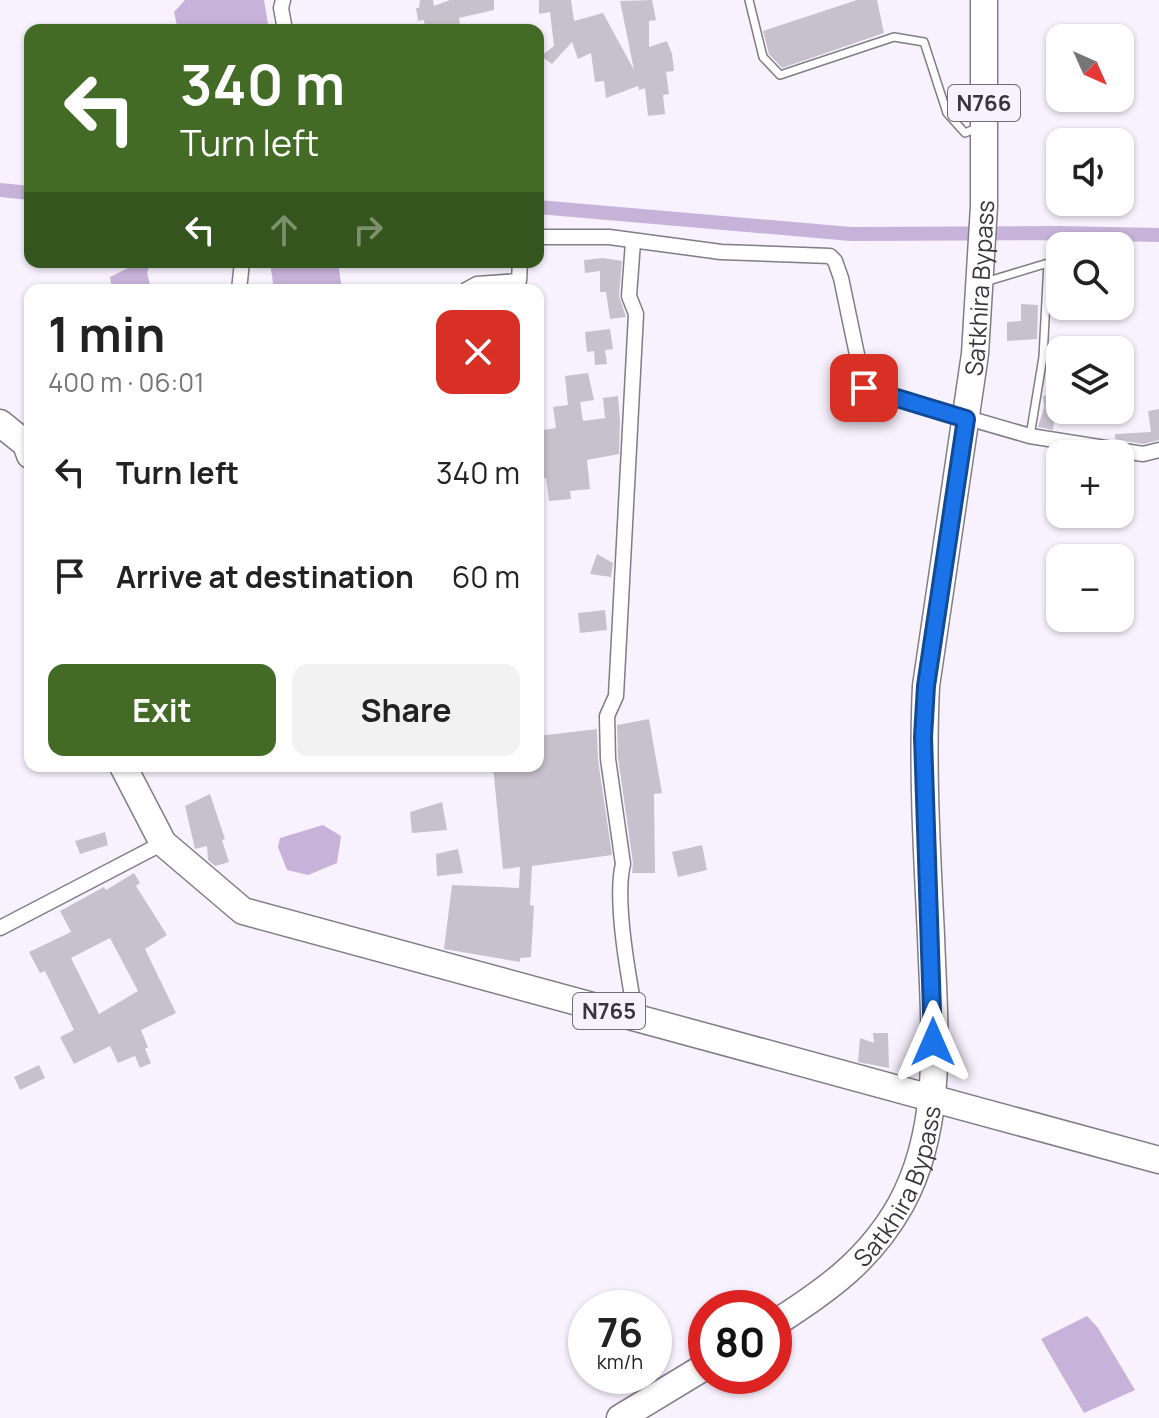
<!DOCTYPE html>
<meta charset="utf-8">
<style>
:root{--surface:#fff;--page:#f2f2f2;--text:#222;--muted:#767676;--accent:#436b26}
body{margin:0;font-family:Manrope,sans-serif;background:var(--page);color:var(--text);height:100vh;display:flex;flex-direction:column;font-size:30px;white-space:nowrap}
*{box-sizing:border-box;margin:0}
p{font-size:26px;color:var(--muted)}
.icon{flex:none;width:44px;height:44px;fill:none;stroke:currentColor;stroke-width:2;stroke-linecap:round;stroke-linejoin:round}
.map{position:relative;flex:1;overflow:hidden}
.drawer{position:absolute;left:24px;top:284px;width:520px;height:488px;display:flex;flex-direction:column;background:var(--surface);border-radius:16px;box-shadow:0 2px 6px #0004}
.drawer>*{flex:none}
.guide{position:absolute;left:24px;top:24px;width:520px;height:244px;border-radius:16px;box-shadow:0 2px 6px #0004;background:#436b26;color:#fff;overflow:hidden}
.needle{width:52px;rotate:135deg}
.fabs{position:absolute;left:1046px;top:24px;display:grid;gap:16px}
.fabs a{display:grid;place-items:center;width:88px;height:88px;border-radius:16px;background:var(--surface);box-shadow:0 2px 6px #0004;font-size:40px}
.speed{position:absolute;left:568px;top:1290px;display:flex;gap:16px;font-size:40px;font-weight:700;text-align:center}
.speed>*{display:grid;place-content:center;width:104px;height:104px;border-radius:50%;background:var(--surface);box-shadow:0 2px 6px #0004;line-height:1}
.speed small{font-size:20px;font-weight:400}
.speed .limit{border:12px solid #d22;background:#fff;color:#111}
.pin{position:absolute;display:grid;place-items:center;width:68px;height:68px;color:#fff;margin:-34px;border-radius:16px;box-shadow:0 4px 12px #0006}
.me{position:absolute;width:88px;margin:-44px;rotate:0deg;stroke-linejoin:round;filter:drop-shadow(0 0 6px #0008)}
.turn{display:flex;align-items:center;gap:28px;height:168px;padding:0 24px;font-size:36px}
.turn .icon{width:104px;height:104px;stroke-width:2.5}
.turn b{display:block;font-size:56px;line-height:68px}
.lanes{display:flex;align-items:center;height:76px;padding:0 24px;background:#0003;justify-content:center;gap:40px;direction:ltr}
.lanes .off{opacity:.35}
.round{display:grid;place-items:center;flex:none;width:84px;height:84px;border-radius:16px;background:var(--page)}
.summary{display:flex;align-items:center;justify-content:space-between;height:136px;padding:0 24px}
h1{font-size:48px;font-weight:700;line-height:60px}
.cta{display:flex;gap:16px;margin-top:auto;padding:16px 24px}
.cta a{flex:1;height:92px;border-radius:16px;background:var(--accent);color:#fff;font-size:32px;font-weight:700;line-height:92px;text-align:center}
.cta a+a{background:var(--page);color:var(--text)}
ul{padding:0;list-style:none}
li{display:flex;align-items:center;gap:24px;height:104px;padding:0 24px}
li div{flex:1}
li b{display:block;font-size:30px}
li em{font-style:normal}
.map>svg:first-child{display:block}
.water{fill:#c7b2d9}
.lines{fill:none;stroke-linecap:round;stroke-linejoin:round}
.canal{stroke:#c7b2d9;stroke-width:14}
.building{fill:#c7c1cd;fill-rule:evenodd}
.lane-casing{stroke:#817c86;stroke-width:10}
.street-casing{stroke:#817c86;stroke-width:17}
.highway-casing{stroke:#817c86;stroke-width:29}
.lane{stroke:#fff;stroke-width:7}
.street{stroke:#fff;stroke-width:14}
.highway{stroke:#fff;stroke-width:26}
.route-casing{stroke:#114b97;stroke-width:20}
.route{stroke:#1a73e8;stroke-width:14}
.labels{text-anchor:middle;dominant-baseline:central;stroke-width:6;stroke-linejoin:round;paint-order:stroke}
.shield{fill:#f8f2fe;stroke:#726e76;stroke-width:2}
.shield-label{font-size:22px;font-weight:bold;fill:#38363b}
.street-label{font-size:24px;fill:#38363b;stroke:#f8f2fe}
</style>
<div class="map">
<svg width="1159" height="1418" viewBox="0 0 1159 1418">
<rect width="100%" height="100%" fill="#f8f2fe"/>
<!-- water -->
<path class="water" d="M185,0H264L269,30H178L174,12Z
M270,262H338L342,290H274Z
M150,266L147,272L151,290H112L110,277L128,268Z
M323,825L341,836L337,863L308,875L287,870L278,847L280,838Z
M1087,1316L1098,1328L1135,1390L1084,1413L1041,1339Z"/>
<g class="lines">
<!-- canal -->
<path class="canal" d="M0,190L30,193
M538,207L851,234L1059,233L1159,235"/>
</g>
<!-- building -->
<path class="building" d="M420,0H433L434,6L450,0H494V10L459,18L461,30H425L424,20L418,21L416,8H419Z
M539,0H571L574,21L603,13L634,70L620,1L652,0L656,20L649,21V47L667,41L672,54L674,71L666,72L669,94L663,95L665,114L648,116L645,88L639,90L638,86L606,98L604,81L595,82L591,53L578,59L572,42L552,64L541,56L554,46L550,12L539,14Z
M857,0H877L884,33L782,68L769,54L763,31Z
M603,258L622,261L619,296L626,317L610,319L606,292H600V271L585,273L584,260Z
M1021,304L1038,305L1037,339L1007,341V322L1021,321Z
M610,329L613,349L605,350L607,364L595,365L594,351L587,352L585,332Z
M588,373L594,400L580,402L583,421L605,418L603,398L618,396L620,421L619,454L587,460L590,489L570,491L571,499L549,501L546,478L541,479L538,460V431L556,428L553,407L568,405L565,376Z
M1057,394L1053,430L1038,427L1044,407L1043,396Z
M1159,409V440L1143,444L1115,439V434L1151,432L1148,411Z
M597,554L613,563L611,577L590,574Z
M605,610L607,630L580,633L578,613Z
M649,719L662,793L654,794L655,873H632L633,863L618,758L617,725Z
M597,729L598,760L612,855L532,866L530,905L534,906L531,957L520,958V962L444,949L452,885L519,888L520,867L503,869L493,766H539L538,736Z
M210,794L225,839L222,840L229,862L215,866L208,860L207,846L195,849L185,806Z
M442,802L447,830L412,833L410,812Z
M105,832L108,845L80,854L75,841Z
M702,845L707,870L678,877L672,852Z
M458,849L463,873L437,876L436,854Z
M134,873L140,883L136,886L167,935L145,949L176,1013L141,1030L148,1047L145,1049L151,1063L140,1068L135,1056L118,1063L110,1046L74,1064L60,1037L74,1030L45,971L40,973L29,952L71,932L60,911L104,887L106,890ZM110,938L138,991L99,1014L71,958Z
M873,1033H888L889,1068L858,1062L860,1038L874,1043Z
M39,1065L45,1078L20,1090L14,1077Z"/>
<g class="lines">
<!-- lane casing -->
<g class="lane-casing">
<path id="lane" d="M749,0L763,57L780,75L894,37L924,42L947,113L965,133L979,127
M985,282L1048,263L1043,357L1030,436"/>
</g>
<!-- street casing -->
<g class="street-casing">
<path id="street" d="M283,0L281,8L285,30
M538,237H609L721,252L830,256L835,261L841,278L864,388L1030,436L1143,454L1159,450
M633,242L629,296L636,314L616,696L607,716L608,759L623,864C614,900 629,980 636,1018
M239,290L242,262
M466,290L477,284L519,281L520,262
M0,928L163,843"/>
</g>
<!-- highway casing -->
<g class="highway-casing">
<g id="highway">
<path d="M0,423L26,444L30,455"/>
<path d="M123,766L163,843L243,911L1159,1160"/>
<path id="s1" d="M774,1324C826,1291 870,1260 901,1204C945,1124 934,1024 931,936C927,853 922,770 926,686L975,354L984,206V0"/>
<path d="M620,1418L706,1366"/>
</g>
</g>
<!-- lane -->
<use href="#lane" class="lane"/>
<!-- street -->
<use href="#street" class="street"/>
<!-- highway -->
<use href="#highway" class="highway"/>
</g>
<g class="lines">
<!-- route casing -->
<g class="route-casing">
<path id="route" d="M864,388L966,419L926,686L923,737L933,1042"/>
</g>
<!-- route -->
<use href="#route" class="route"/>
</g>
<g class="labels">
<!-- shield labels -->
<g class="shield">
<rect x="948" y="85" width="72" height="36" rx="6"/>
<rect x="573" y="993" width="72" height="36" rx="6"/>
</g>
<g class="shield-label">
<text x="984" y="103">N766</text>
<text x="609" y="1011">N765</text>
</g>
<!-- street labels -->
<g class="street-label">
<text stroke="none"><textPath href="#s1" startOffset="1102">Satkhira Bypass</textPath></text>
<text stroke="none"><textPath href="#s1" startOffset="192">Satkhira Bypass</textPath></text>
</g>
</g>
</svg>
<div class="fabs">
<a><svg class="needle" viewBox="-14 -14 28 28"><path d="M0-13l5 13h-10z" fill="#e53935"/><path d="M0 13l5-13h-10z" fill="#767676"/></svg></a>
<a><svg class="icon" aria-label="sound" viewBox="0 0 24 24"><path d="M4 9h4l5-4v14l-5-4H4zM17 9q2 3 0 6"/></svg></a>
<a><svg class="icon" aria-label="search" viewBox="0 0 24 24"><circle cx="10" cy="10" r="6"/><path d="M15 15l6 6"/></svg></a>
<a><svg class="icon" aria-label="layers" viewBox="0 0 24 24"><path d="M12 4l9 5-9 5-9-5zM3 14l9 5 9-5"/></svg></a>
<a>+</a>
<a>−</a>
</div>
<div class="speed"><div>76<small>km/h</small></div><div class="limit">80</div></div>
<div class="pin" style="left:864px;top:388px;background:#d93025"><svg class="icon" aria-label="arrive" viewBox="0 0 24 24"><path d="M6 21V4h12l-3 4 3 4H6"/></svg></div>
<svg class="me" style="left:933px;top:1042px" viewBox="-20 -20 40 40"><path d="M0-17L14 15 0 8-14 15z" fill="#1a73e8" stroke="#fff" stroke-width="4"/></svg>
<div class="guide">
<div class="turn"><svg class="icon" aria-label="left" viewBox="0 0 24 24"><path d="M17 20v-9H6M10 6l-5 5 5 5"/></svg><div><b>340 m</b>Turn left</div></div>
<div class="lanes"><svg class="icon" aria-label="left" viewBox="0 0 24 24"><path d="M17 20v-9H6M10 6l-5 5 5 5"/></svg><svg class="icon off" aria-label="ahead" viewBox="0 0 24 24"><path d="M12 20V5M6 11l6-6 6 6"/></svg><svg class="icon off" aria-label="right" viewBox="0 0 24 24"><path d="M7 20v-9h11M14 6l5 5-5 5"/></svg></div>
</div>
<section class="drawer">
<div class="summary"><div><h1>1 min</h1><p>400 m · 06:01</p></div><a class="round" style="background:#d93025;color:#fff"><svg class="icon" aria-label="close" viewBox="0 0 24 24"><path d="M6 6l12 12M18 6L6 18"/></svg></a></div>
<ul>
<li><svg class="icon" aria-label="left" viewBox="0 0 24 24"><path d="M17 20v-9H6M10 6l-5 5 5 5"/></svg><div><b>Turn left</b></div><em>340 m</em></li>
<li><svg class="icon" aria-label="arrive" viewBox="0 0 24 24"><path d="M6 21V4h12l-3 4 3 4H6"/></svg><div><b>Arrive at destination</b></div><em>60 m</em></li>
</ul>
<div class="cta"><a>Exit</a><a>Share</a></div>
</section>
</div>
